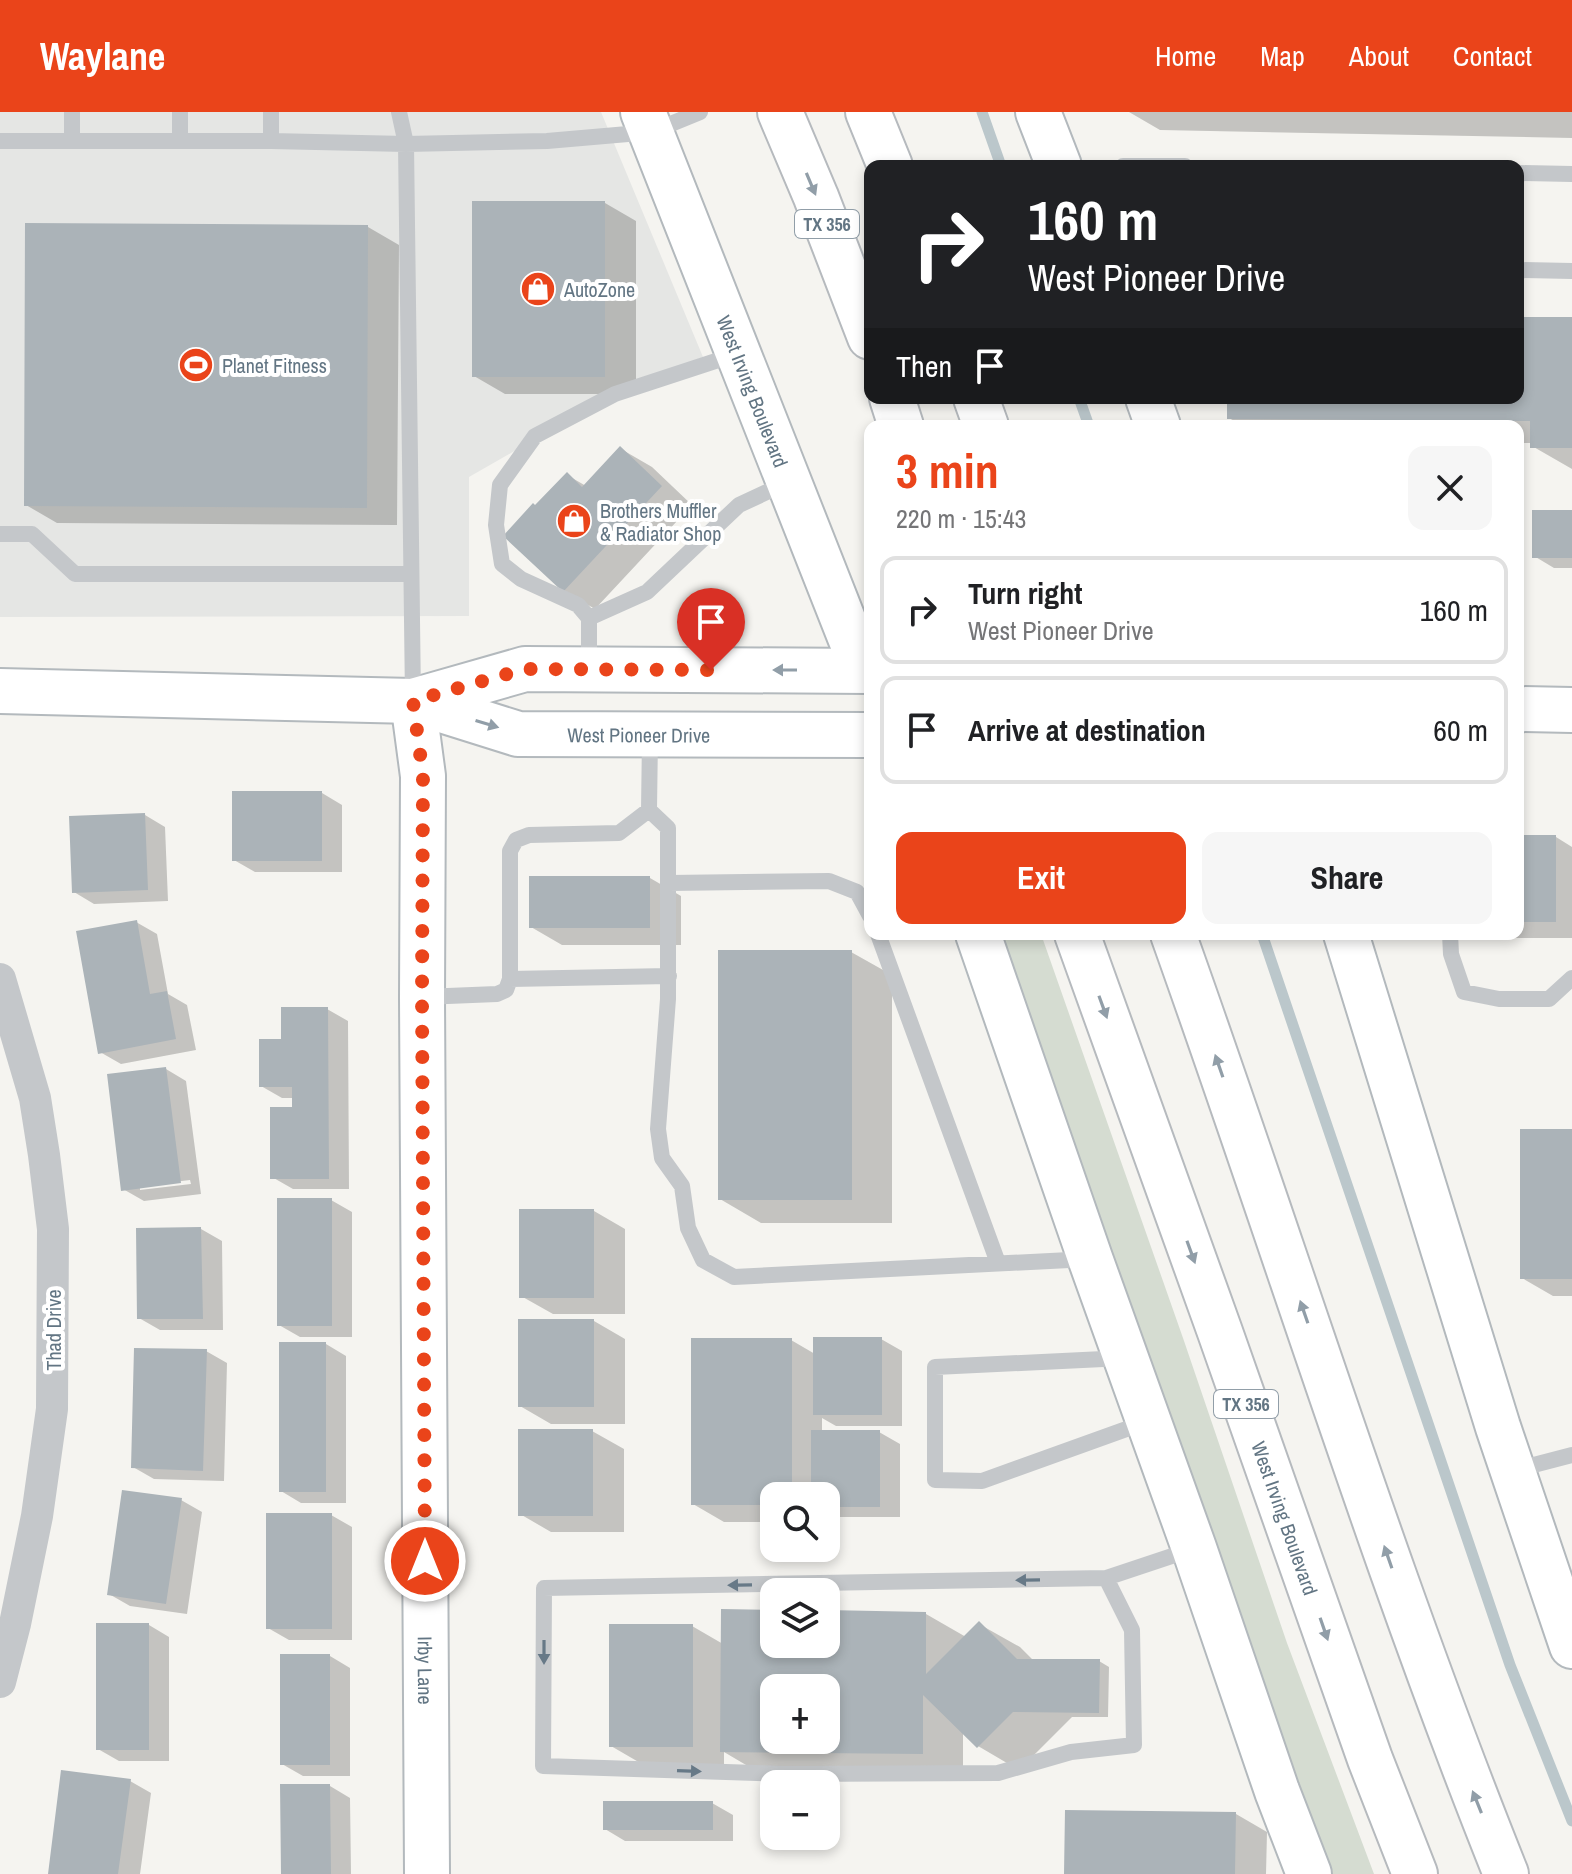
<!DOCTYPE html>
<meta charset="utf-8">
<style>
:root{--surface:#fff;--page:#f6f6f6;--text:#202124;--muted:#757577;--line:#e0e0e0;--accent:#ea441a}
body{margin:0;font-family:"Archivo Narrow",sans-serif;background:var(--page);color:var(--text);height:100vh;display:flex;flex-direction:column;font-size:30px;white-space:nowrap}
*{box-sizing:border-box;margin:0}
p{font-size:26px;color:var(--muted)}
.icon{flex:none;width:44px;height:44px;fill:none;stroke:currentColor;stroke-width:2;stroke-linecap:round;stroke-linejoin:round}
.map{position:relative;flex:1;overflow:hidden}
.side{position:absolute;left:864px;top:308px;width:660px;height:520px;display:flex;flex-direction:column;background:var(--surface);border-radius:16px;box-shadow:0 4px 12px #0003}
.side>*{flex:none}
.top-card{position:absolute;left:864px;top:48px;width:660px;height:244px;border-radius:16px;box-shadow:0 4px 12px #0003;background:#202124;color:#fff;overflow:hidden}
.controls{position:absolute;left:760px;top:1370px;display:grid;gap:16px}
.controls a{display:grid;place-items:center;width:80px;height:80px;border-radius:16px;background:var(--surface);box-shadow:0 4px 12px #0003;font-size:40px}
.pin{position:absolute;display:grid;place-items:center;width:68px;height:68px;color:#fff;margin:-82px -34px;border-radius:50% 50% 50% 0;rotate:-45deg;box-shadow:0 0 8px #0007}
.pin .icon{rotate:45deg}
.me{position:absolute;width:88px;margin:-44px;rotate:0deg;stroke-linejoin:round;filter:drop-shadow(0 0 6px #0008)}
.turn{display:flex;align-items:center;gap:28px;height:168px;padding:0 32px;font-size:36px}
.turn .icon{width:104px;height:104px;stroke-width:2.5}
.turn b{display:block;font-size:56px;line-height:68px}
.then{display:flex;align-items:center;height:76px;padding:0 32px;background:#0003;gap:16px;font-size:30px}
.round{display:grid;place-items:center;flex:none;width:84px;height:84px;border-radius:16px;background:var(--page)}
.overview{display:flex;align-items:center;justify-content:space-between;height:136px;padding:0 32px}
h1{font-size:48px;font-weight:800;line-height:60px;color:var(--accent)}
.button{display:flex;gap:16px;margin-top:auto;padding:16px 32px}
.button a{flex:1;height:92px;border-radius:16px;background:var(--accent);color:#fff;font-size:32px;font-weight:800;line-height:92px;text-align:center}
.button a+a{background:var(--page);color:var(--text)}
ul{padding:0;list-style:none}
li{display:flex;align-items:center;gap:24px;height:108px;margin:0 16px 12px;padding:0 16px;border:4px solid var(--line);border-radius:16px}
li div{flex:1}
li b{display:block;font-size:30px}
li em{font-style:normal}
header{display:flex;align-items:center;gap:48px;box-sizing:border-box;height:112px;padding:0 40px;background:var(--accent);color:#fff}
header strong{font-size:38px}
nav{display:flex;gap:44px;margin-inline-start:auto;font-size:28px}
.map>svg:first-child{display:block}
.built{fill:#e5e6e4}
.green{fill:#d5dcd1}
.shadow{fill:#0003;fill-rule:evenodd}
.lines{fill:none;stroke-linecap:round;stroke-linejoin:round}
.stream{stroke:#bbc7cb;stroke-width:11}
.building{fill:#abb3b8;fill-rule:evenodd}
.secondary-casing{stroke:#b3b9bd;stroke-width:48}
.primary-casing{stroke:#b6babe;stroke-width:48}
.lane{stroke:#c4c7ca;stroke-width:16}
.street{stroke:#c4c7ca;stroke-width:32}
.secondary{stroke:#fff;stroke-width:44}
.primary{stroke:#fff;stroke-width:44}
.oneway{fill:#919ea8}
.oneway2{fill:#677987}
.route{stroke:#ea441a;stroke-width:14;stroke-dasharray:0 25.2}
.labels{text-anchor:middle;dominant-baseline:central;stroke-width:8;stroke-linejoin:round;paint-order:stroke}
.shield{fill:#fff;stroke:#919ea8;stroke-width:2}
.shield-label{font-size:18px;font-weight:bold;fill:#627583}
.poi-label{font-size:20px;fill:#627583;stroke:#fff;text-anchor:start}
.street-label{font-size:20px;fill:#627583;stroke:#fff}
</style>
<header>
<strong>Waylane</strong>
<nav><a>Home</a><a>Map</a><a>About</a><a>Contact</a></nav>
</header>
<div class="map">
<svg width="1572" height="1762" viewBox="0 0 1572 1762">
<rect width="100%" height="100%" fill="#f5f4f0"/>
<!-- built -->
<path class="built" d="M0,0H601L703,245L619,279L469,365V504L0,505Z"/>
<!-- green -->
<path class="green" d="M994,822H1041L1183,1226L1287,1531L1374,1762H1331L1314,1721Z"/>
<!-- shadow -->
<path class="shadow" d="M1129,0H1572V26L1160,18Z
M605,91L636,109V282H505L474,264Z
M368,115L399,133L397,413L57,411L26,393Z
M1518,207H1572V357L1532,334V331H1518V314H1243L1229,306V286H1518Z
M621,337L652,355L692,393L595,497L564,479L536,395L567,363L586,374Z
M1572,400V456H1554L1534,444Z
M322,681L342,693V760H255L234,748Z
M145,703L165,715L168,789L94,792L74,780Z
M1518,725H1556L1572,735V826H1508L1500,822H1518Z
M650,766L681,784V833H562L531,815Z
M136,810L157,822L168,882L187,893L196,938L121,952L100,940Z
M851,840L892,863V1111H761L720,1087Z
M327,897L348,909L349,1077H293L272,1065L294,997V986H282L261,974L283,929Z
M166,957L186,969L201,1082L144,1089L123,1077ZM190,1068L191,1072L140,1078V1074Z
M1572,1019V1184H1553L1522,1166Z
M331,1088L352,1100V1225H300L279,1213Z
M594,1099L625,1117V1202H553L521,1184Z
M201,1117L222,1129L223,1218H160L139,1206Z
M594,1209L625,1227V1312H551L520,1294Z
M881,1227L902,1239V1314H836L822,1306V1320H879L900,1332V1405H833L826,1401V1384H774V1410H724L693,1392L791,1228L815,1242Z
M326,1232L346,1244V1391H301L281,1379Z
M206,1239L227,1251L224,1369L154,1367L133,1355Z
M592,1319L624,1337V1420H551L520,1402Z
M181,1388L202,1400L187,1502L130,1494L109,1482Z
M331,1403L352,1415V1528H289L268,1516Z
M774,1500V1532H826V1500L926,1502L966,1525L979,1512L1020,1535L1034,1549H1099L1109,1555L1108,1605H1072L1019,1658L978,1634L963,1620V1665L763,1663L724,1640V1652H642L611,1634L692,1514L723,1532ZM774,1576H826V1628H774Z
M149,1513L169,1525V1649H119L98,1637Z
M330,1544L350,1556V1664H303L282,1652Z
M130,1669L151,1681L140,1762H50Z
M330,1674L350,1686L351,1762H283Z
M712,1691L733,1703V1729H625L605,1717Z
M1236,1702L1267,1720L1266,1762H1066Z"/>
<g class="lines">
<!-- stream -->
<path class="stream" d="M982,0L1001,54
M1079,286L1089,314
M1262,822L1510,1553L1572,1709"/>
</g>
<!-- building -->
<path class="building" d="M472,89H605V265H472Z
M25,111L368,113L367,396L24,394Z
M1518,205H1572V336H1530V309L1227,307V286H1518Z
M620,334L662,374L563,480L503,424L533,391L535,393L567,360L582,375Z
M1532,398H1572V446H1532Z
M232,679H322V749H232Z
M145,701L148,778L72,781L69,704Z
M1518,723H1556V810H1518Z
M529,764H650V816H529Z
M137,808L150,882L167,879L176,927L98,942L76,819Z
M718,838H852V1088H718Z
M281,895H328L329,1067H270V995H292V975H259V927H281Z
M166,955L181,1071L121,1079L107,962Z
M1520,1017H1572V1167H1520Z
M277,1086H332V1214H277Z
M519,1097H594V1186H519Z
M201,1115L203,1207H137L136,1116Z
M518,1207H594V1295H518Z
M813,1225H882V1303H813Z
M691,1226H792V1384H774V1393H691Z
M279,1230H326V1380H279Z
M134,1236L207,1237L203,1359L131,1356Z
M518,1317H593V1404H518Z
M811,1318H880V1395H826V1384H811Z
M122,1378L182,1386L166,1492L107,1483Z
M266,1401H332V1517H266Z
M721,1497L774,1498V1532H826V1498L926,1500V1562L979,1509L1017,1547H1100L1099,1601L1013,1600L977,1636L923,1583V1642L720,1640ZM774,1576H826V1628H774Z
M96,1511H149V1638H96Z
M609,1512H693V1635H609Z
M280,1542H330V1653H280Z
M61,1658L131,1667L118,1762H48Z
M280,1672H330L331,1762H281Z
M603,1689H713V1718H603Z
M1065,1698L1236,1700L1235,1762H1064Z"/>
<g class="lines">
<!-- secondary casing -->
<g class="secondary-casing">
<g id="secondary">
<path id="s1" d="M643,0L863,558"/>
<path d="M1038,0L1059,54"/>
<path d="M1148,286L1158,314"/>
<path id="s2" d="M0,579L413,589L518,622L870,623"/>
<path id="s3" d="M413,589L423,664L422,885L427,1762"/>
<path d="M413,589L525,557L870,559"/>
<path d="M1518,597L1572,598"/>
<path d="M978,822L1090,1146L1194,1436L1277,1679L1309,1762"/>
<path d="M1346,822L1498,1315L1572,1534"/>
</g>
</g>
<!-- primary casing -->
<g class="primary-casing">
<g id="primary">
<path d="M780,0L816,85L870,225"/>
<path d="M868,0L890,54"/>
<path d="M892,286L901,314"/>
<path d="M976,286L986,314"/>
<path id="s4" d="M1077,822L1220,1220L1370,1647L1415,1762"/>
<path d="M1173,822C1285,1135 1382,1453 1506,1762"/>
</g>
</g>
<!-- lane -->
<path class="lane" d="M180,0V29
M399,0L406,32L413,587
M0,29H271L406,32L547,29L651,20L700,0
M72,29V0
M271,29V0
M1123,54H1185
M1518,61L1572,62
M1518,158L1572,159
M0,422H32L75,462H411
M589,506L647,480L739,393L786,371
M589,557V506L578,493L521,467L502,452L496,413L500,373L535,324L615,282L737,242
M650,625L649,698L668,716V887L658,1017L662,1046L682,1074L688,1116L703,1148L734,1165L1089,1147
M669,771L829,769L857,780L870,804
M878,822L998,1151
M1450,822L1451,842L1464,880L1499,887H1549L1572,866
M510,867L669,864
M423,885L497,882L506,878L510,867V739L516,728L529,723L619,721L649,698
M1124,1246L935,1255V1368L982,1369L1146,1310
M1514,1358L1572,1343
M1106,1466L1132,1518L1134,1633L1071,1640L998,1661L786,1662L543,1654L544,1476L1106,1466L1193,1437"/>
<!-- street -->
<path class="street" d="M0,867L35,986L44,1043L53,1117L52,1297L37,1404L15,1512L0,1570"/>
<!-- secondary -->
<use href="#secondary" class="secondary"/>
<!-- primary -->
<use href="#primary" class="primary"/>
</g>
<!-- one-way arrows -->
<defs><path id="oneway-solid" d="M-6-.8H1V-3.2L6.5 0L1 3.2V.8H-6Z" transform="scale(2)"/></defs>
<g class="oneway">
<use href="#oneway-solid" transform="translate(811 72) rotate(67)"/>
<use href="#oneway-solid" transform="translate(785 558) rotate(-180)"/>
<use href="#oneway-solid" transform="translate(487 612) rotate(17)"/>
<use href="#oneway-solid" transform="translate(1103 895) rotate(70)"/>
<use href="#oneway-solid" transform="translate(1219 954) rotate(-109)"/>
<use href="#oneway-solid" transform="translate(1191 1140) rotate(70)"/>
<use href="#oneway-solid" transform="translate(1304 1200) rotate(-109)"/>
<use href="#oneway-solid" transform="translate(1388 1445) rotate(-109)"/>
<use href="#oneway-solid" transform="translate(1324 1517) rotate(71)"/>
<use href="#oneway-solid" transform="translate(1477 1690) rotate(-112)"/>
</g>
<g class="oneway2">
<use href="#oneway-solid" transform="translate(1028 1468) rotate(179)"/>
<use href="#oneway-solid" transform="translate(740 1473) rotate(179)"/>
<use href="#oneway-solid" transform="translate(544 1540) rotate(90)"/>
<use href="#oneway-solid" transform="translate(689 1659) rotate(2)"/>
</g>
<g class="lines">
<!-- route -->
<path class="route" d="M425,1449L422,885L423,664L413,589L525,557L711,558"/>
</g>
<!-- icons -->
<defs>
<g id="shop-disc" transform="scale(1.8)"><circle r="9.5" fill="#ea441a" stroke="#fff"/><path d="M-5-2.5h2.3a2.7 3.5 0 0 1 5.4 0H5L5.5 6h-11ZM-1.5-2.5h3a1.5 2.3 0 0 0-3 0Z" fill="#fff"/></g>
<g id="stadium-disc" transform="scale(1.8)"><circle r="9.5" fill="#ea441a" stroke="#fff"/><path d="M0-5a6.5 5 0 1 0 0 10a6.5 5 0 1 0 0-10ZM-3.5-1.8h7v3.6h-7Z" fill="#fff"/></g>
</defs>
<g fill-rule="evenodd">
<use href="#shop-disc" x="538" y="177"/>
<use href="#stadium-disc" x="196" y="253"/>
<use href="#shop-disc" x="574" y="409"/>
</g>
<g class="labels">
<!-- shield labels -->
<g class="shield">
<rect x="795" y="98" width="64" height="28" rx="6"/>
<rect x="1214" y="1278" width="64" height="28" rx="6"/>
</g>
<g class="shield-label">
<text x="827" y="112">TX 356</text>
<text x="1246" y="1292">TX 356</text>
</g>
<!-- poi labels -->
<g class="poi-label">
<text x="564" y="177">AutoZone</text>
<text x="222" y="253">Planet Fitness</text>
<text x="600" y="398">Brothers Muffler<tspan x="600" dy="23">&amp; Radiator Shop</tspan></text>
</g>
<!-- street labels -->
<g class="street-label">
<text stroke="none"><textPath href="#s1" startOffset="300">West Irving Boulevard</textPath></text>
<text stroke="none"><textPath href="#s2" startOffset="644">West Pioneer Drive</textPath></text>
<text transform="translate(53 1218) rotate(-90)">Thad Drive</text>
<text stroke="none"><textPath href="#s4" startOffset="620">West Irving Boulevard</textPath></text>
<text stroke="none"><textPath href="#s3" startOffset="970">Irby Lane</textPath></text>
</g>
</g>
</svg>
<div class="controls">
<a><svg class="icon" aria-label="search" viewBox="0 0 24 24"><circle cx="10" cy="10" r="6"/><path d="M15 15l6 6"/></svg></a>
<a><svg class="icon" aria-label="layers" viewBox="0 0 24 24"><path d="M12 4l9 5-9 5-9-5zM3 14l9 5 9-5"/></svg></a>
<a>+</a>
<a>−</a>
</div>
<div class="pin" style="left:711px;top:558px;background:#d93025"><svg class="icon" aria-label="arrive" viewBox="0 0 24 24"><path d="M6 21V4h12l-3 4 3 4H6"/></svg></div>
<svg class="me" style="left:425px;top:1449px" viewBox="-20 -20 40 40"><circle r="17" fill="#ea441a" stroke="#fff" stroke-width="3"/><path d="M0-11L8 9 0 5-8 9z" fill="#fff"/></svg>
<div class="top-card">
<div class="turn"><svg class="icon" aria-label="right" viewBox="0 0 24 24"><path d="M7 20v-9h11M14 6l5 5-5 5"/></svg><div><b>160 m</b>West Pioneer Drive</div></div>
<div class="then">Then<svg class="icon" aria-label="arrive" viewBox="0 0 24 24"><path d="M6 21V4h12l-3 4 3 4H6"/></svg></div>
</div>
<section class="side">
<div class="overview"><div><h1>3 min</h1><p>220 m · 15:43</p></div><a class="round"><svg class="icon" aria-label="close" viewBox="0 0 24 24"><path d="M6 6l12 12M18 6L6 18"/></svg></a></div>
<ul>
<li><svg class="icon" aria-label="right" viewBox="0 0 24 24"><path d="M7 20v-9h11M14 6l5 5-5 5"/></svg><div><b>Turn right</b><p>West Pioneer Drive</p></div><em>160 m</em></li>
<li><svg class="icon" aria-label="arrive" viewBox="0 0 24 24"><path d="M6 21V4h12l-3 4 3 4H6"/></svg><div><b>Arrive at destination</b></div><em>60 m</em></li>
</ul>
<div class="button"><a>Exit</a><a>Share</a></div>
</section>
</div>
